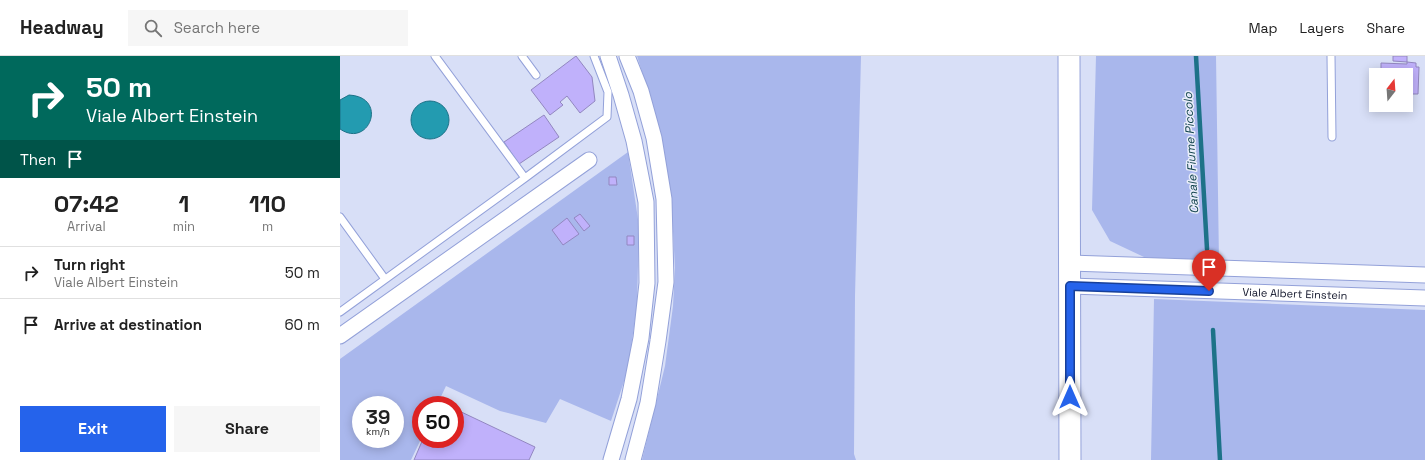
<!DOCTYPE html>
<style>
:root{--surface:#fff;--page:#f6f6f6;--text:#222;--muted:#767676;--line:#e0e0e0;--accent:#2563eb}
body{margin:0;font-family:"Space Grotesk",sans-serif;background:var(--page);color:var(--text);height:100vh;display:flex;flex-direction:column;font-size:15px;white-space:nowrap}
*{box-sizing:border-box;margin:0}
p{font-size:13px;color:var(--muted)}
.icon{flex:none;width:22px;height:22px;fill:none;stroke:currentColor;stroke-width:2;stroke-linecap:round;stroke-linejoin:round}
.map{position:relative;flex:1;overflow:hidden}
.sheet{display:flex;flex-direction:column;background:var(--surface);width:340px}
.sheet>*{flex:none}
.top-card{background:#00695c;color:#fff;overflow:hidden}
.needle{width:26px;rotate:17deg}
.controls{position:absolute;left:1029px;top:12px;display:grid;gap:8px}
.controls a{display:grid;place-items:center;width:44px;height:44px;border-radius:0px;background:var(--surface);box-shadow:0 2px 10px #0003;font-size:20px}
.speed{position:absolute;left:12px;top:340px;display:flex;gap:8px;font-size:20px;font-weight:700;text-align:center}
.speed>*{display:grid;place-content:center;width:52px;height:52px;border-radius:50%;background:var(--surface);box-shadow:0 2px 10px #0003;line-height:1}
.speed small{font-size:10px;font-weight:400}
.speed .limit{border:6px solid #d22;background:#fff;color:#111}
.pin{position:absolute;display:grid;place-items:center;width:34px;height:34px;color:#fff;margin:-41px -17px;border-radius:50% 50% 50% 0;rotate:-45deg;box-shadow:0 0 4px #0007}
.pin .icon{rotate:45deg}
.me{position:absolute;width:44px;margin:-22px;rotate:0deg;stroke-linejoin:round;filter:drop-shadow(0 0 3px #0008)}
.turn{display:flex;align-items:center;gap:14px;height:84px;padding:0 20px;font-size:18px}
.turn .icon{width:52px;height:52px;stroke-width:2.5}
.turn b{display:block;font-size:28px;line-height:34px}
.then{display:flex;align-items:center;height:38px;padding:0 20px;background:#0003;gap:8px;font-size:15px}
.eta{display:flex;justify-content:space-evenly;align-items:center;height:68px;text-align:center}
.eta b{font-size:24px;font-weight:700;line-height:28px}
.action{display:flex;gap:8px;margin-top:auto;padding:8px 20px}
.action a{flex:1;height:46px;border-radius:0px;background:var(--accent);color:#fff;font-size:16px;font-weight:700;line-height:46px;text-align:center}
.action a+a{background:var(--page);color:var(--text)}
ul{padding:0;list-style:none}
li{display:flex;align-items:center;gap:12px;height:52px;padding:0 20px;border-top:1px solid var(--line)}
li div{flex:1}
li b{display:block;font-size:15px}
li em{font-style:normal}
header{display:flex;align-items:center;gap:24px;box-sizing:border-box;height:56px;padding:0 20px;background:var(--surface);border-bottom:1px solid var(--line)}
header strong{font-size:19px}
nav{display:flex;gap:22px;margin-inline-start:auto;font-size:14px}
.search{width:280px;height:36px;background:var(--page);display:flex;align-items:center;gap:10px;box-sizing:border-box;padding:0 14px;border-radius:0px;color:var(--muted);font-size:15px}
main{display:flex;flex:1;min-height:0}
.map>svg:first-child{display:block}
.green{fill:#a9b7ec;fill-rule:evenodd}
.water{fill:#239bb0;stroke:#1d7288}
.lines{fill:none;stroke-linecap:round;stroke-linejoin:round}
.stream{stroke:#1d7288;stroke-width:4.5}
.building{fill:#c0b1fb;stroke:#9287c0}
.lane-casing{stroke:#93a1d9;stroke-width:9}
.street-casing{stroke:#93a1d9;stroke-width:17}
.secondary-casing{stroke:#93a1d9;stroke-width:23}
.lane{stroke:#fff;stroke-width:7}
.street{stroke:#fff;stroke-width:15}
.secondary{stroke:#fff;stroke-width:21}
.route-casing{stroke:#184099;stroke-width:10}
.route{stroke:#2563eb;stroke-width:7}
.labels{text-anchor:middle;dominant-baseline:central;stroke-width:3;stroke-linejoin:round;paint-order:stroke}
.street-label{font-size:11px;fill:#101429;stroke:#e9edf9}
.water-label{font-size:12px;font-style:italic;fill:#0f414b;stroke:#e9edf9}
</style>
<header>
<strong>Headway</strong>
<div class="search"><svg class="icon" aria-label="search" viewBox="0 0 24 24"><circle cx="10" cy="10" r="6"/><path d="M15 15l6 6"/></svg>Search here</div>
<nav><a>Map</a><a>Layers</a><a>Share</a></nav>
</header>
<main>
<section class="sheet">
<div class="top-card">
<div class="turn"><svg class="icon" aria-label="right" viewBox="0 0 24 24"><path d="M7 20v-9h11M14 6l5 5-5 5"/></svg><div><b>50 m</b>Viale Albert Einstein</div></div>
<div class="then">Then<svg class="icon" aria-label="arrive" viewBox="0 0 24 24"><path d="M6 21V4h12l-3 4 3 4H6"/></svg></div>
</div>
<div class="eta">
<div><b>07:42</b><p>Arrival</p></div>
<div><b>1</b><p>min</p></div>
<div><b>110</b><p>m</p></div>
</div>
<ul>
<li><svg class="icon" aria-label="right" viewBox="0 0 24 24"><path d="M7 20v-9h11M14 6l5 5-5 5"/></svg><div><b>Turn right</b><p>Viale Albert Einstein</p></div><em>50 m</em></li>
<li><svg class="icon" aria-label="arrive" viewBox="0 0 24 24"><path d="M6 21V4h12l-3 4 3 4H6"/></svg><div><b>Arrive at destination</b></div><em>60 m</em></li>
</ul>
<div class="action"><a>Exit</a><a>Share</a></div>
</section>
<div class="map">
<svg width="1085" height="404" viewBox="0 0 1085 404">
<rect width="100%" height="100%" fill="#d8dff7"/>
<!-- green -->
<path class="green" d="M297,0H521L515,240L514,398L516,404H302L325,310L333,250L335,212L331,138L321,84L309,38Z
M756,0H876L879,206L837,205L804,201L770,185L752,154Z
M288,96L299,170L297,249L288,313L271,365L220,343L206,367L160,355L106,330L97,349H81V383L71,404H0V303ZM21,349H55V383H21Z
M814,243L1085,254V404H811Z"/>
<!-- water -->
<path class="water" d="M9,39C49,41 29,93 0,73V44Z
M71 64a19 19 0 1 1 38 0a19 19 0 1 1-38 0Z"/>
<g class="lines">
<!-- stream -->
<path class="stream" d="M856,0L867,193
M873,274L880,404"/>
</g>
<!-- building -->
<path class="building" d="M236,0L252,21L255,45L240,57L227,40L220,46L223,49L210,59L191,34Z
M1053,0H1067V6L1053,5Z
M1067,6L1076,7V11H1079L1078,38H1066V19H1041V7L1067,8Z
M204,59L219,81L179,108L164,86Z
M269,121H276L277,129H269Z
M240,158L250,170L244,175L234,162Z
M227,162L239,178L223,189L212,174Z
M287,180H294V189H287Z
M115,353L195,391L189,404H74L83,383H115Z"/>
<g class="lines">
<!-- lane casing -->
<g class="lane-casing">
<path id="lane" d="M95,0L185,122
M182,0L196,19
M991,0L992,81
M0,161L45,223
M0,256L185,122L267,61L268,36L254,0"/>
</g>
<!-- street casing -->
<g class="street-casing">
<g id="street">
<path d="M268,0L281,39L294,85L306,146L307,227L301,282L289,343L271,404"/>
<path d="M287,0L301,35L314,82L324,143L326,226L318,285L308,347L293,404"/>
<path d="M730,207L1085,219"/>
<path id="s1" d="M730,230L1085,242"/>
<path d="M0,280L249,104"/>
</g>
</g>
<!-- secondary casing -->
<g class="secondary-casing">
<path id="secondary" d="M729,0L730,404"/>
</g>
<!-- lane -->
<use href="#lane" class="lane"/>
<!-- street -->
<use href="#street" class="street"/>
<!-- secondary -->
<use href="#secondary" class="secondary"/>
</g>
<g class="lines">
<!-- route casing -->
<g class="route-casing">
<path id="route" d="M730,341V230L869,235"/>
</g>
<!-- route -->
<use href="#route" class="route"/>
</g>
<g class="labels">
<!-- street labels -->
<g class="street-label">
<text stroke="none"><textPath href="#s1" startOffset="225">Viale Albert Einstein</textPath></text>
</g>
<!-- water labels -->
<g class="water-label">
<text transform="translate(851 97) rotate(-93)">Canale Fiume Piccolo</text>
</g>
</g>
</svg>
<div class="controls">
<a><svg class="needle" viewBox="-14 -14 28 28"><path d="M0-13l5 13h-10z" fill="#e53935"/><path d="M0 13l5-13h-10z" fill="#767676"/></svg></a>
</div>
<div class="speed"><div>39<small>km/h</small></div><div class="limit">50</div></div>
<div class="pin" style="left:869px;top:235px;background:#d93025"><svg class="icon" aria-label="arrive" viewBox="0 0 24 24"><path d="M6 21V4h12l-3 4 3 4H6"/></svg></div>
<svg class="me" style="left:730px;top:341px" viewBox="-20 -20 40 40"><path d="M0-17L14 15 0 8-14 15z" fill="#2563eb" stroke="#fff" stroke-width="4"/></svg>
</div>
</main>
